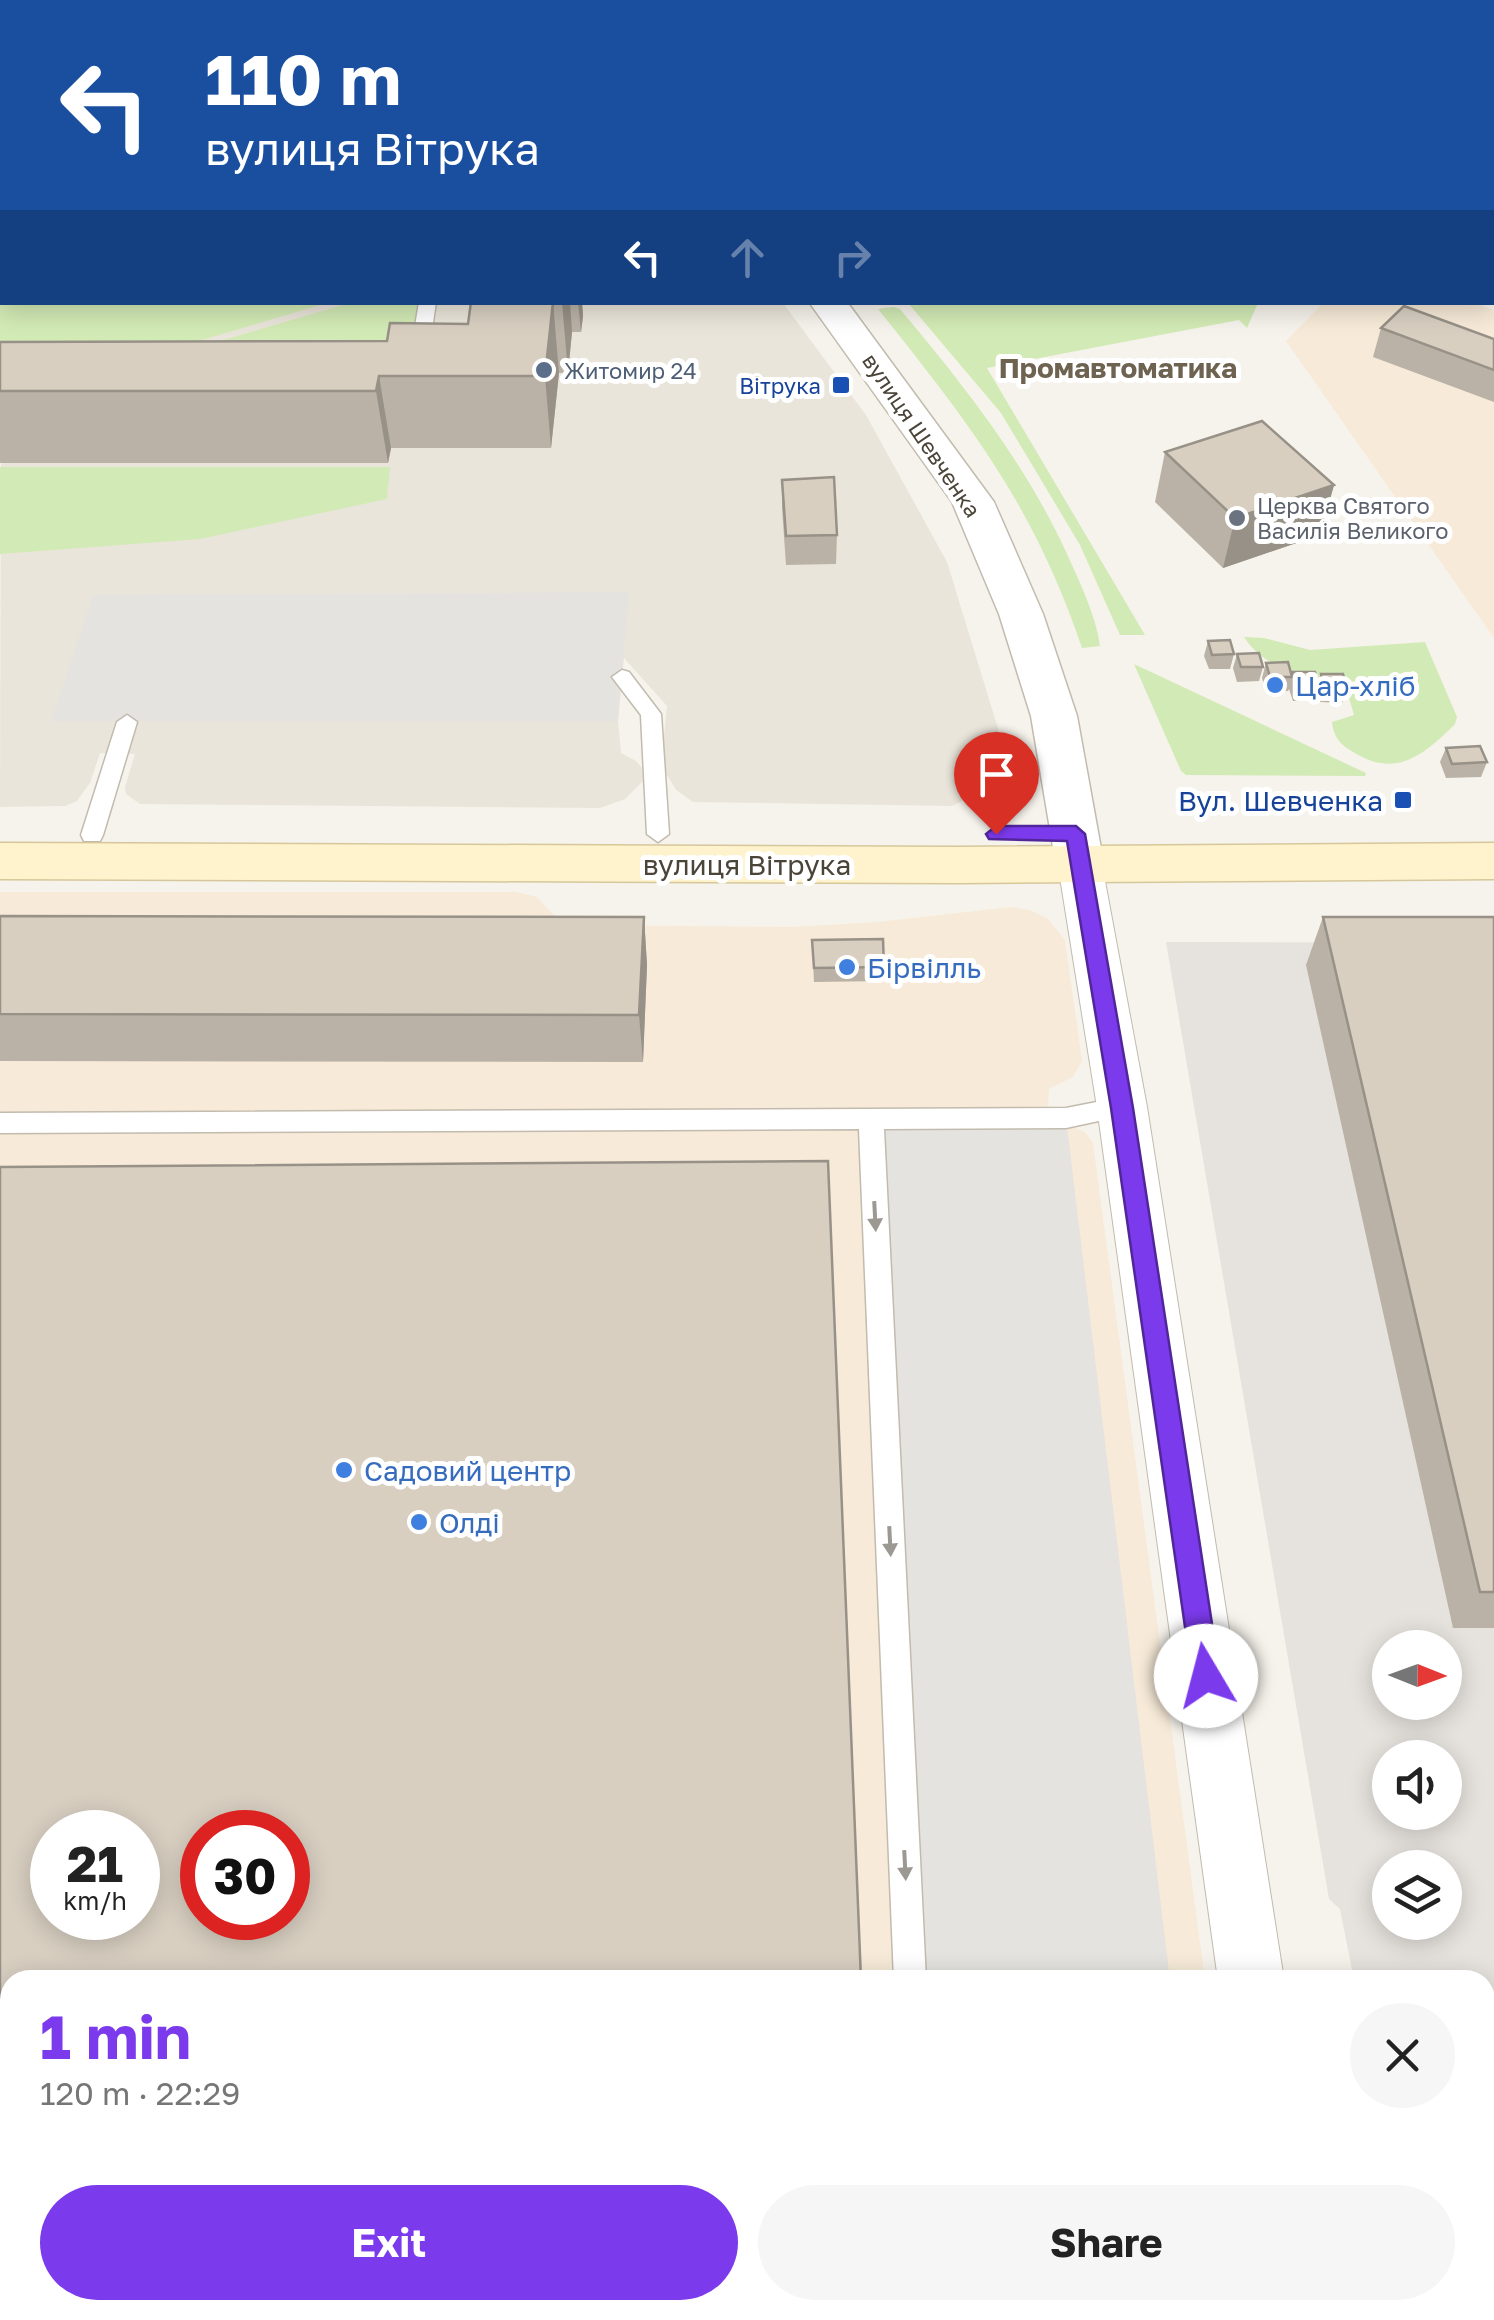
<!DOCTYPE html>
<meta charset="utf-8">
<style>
:root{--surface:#fff;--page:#f6f6f6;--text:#222;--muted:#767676;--accent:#7c3aed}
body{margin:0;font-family:"Golos Text",sans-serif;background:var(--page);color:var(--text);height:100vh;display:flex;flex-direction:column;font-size:38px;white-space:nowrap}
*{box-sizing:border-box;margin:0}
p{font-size:32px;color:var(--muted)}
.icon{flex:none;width:55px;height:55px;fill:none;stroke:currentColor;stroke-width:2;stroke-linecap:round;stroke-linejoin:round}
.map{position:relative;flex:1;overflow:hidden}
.details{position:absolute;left:0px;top:1970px;width:1495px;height:350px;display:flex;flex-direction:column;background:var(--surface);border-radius:30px 30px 0 0;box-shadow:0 5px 25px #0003}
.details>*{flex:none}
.banner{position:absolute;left:0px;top:0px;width:1495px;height:305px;box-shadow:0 5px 25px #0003;background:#1a4fa0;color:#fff;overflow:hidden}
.needle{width:65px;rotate:91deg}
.fabs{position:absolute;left:1372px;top:1630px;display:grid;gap:20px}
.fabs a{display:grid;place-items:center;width:90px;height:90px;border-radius:50%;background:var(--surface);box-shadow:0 5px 25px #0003;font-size:50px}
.speed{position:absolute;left:30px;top:1810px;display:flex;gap:20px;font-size:50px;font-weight:700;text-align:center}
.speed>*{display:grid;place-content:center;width:130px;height:130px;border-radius:50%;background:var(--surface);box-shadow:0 5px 25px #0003;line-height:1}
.speed small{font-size:25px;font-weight:400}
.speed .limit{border:15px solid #d22;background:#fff;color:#111}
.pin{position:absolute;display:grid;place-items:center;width:85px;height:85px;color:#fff;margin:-102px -42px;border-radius:50% 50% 50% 0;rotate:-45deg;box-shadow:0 0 10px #0007}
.pin .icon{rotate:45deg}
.me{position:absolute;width:110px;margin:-55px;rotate:352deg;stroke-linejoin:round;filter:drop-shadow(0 0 8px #0008)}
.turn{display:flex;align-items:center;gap:35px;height:210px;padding:0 40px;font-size:45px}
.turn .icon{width:130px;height:130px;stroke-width:2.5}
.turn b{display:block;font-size:70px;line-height:85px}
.lanes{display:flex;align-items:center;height:95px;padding:0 40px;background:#0003;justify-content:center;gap:50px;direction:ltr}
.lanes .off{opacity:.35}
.round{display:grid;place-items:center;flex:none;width:105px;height:105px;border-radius:52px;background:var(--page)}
.headline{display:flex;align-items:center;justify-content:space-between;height:170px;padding:0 40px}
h1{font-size:60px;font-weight:700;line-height:75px;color:var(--accent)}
.cta{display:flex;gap:20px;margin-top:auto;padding:20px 40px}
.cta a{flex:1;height:115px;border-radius:60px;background:var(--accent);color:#fff;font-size:40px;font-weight:700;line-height:115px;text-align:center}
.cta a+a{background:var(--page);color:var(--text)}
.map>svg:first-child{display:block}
.residential{fill:#eae5da}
.commercial{fill:#f7ead8;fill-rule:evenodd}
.industrial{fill:#e6e2dd;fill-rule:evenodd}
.green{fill:#d2eab5}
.parking{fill:#e5e3e0}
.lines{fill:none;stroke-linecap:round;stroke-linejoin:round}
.service-casing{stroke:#c2bbae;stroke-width:3}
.minor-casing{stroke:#c2bbae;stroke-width:2}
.tertiary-casing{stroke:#c2bbae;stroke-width:3}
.secondary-casing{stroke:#d6c79b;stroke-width:3}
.service{fill:#fff;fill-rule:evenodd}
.minor{fill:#fff;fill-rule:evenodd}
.tertiary{fill:#fff;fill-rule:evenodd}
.secondary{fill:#fff3cd;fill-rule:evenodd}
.wall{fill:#bab2a6}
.shaded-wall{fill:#979187}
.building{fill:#d8cfc1;stroke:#979187;stroke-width:2.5;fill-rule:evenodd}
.oneway{fill:#9c9892}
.route{fill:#7c3aed;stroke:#51269a;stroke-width:2.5}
.service-dot{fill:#5c6f8a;stroke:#fff;stroke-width:4}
.transit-dot{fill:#1a4fb4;stroke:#fff;stroke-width:4}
.worship-dot{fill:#6b7280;stroke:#fff;stroke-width:4}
.shop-dot{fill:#3f7fe0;stroke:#fff;stroke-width:4}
.labels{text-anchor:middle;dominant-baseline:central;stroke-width:10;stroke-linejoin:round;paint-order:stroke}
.far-service-label{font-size:22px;fill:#4e5e75;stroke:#fff;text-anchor:start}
.far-transit-label{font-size:22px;fill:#164399;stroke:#fff;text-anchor:end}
.far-street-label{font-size:22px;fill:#4b4439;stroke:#fff}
.far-worship-label{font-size:22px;fill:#5b616d;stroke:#fff;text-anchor:start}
.far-quarter-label{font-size:28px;font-weight:bold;fill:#6e6250;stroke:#fff}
.shop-label{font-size:28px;fill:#366cbe;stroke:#fff;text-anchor:start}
.transit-label{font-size:28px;fill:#164399;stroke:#fff;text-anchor:end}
.street-label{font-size:28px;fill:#4b4439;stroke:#fff}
</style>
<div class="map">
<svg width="1494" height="2320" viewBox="0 0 1494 2320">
<rect width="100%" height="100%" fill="#f6f3ec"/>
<!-- residential -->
<path class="residential" d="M2,71V302L783,303L866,415L947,562L1000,735L1003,758L1000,772L990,787L952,806L693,802L676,790L664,770L662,756L667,706L624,658L618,721L621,753L636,761L642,768L643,781L625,799L600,808L140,804L126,794L125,787L135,754L100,753L90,783L77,801L65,806L0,807Z"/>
<!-- commercial -->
<path class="commercial" d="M1472,302L1494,310V638L1286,341L1323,303Z
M0,892H516L537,897L559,921L577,925L794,927L877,922L1011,907L1030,910L1047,918L1065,940L1082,1061L1073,1077L1049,1089L1048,1117L1085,1132L1093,1143L1205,1980H10V2310H1246L1247,2320H0ZM52,1832H138V1918H52ZM202,1832H288V1918H202Z"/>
<!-- industrial -->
<path class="industrial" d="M1166,942L1494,943V2320H1421L1419,2310H1485V1980H1354L1340,1909L1329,1899ZM1390,1648H1445V1702H1390ZM1390,1758H1445V1812H1390ZM1390,1868H1445V1922H1390Z"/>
<!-- green -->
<path class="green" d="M0,176L2,302L327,303L131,361H0Z
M350,303H418L408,358L152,361Z
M908,303H1258L1247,328L1239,320L987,368L1145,635H1120L1080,545L1001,413Z
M894,307L900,309C967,389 1030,469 1072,565C1084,592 1096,618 1100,646L1082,648C1034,506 970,424 878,309Z
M0,467H390L387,499L200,539L0,554Z
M1244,637L1264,638L1310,650L1425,642L1457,717L1455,724C1424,755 1396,779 1353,752C1341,745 1333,737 1332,722L1354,715L1349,698H1329C1308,666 1269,676 1244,637Z
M1134,664L1366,773L1365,776L1186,775L1181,771Z"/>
<!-- parking -->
<path class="parking" d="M629,592L618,721H51L93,595Z
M1066,1118L1170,1980H910L871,1119Z
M925,2310H1210L1212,2320H925Z"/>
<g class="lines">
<!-- service casing -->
<g class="service-casing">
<path id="service" d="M671,0H687L688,2H673Z
M2,165V175L0,176V166Z
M419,302H436L428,357L419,362L410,357Z
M622,670L629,672L661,714L669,834L658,842L647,834L641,715L612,677Z
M127,715L137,722L103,835L100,841H84L81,835L117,722Z
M1122,1097L1131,1100L1134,1107L1131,1114L1066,1128L884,1129L926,1980H894L859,1129L0,1133V1113L1066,1108Z
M907,2310H943V2320H907Z"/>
</g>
<!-- minor casing -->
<g class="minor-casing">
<path id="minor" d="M1080,849L1096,854L1102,865L1147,1107L1284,1980H1218L1097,1107L1058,865L1064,854Z
M1263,2310H1335L1337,2320H1265Z"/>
</g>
<!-- tertiary casing -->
<g class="tertiary-casing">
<path id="tertiary" d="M531,0H563L565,2H533Z
M1492,78H1494V98H1492Z
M809,302H847L994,502L1043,614L1077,716L1104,865L1097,877L1080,883L1063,877L1056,865L1031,716L999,614L952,502Z"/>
</g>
<!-- secondary casing -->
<g class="secondary-casing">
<path id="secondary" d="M0,843L959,847L1494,843V879L959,883L0,879Z"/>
</g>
<!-- service -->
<use href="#service" class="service"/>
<!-- minor -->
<use href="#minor" class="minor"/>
<!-- tertiary -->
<use href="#tertiary" class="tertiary"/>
<!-- secondary -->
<use href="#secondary" class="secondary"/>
</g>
<!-- wall -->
<path class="wall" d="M317,0H417L418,2H318Z
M772,0H929L935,2H772Z
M1293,0H1494L1492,2H1292Z
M471,302H582L583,316L581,332H572L568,373H559L551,448H391L388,463H0V342L387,341L468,324Z
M1381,328L1494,339V402L1373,357Z
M1165,452L1334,485L1320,535L1223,568L1155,502Z
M782,480L837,535L836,564L786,565L782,508Z
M1208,641L1234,654L1230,669H1209L1204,656Z
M1237,654L1263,667L1259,681L1237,682L1233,668Z
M1266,663L1292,675L1318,682L1321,674L1347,688L1342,703L1320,702L1317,692L1315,700L1293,701L1289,689L1288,691L1266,692L1262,678Z
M1446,748L1487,762L1481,777L1446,778L1440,762Z
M0,916L644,917L647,965L643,1062L0,1061Z
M1323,917H1494V1628H1453L1306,965Z
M812,940L884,967L883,981L814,982Z
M1489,2095H1494V2320H1490L1485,2288V2097Z"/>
<!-- shaded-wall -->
<path class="shaded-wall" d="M1138,0H1195L1184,2H1127Z
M1494,3V38L1492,39V4Z
M2,74V147L0,148V75Z
M1494,183V219L1492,220V184Z
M553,302L559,373L551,448L545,376Z
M562,302H570L572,332L568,373Z
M578,302H582L583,316L581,332Z
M379,376L391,448L388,463L376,391Z
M1334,485L1320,535L1223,568L1235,518Z
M644,917L647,965L643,1062L639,1015Z"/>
<!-- building -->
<path class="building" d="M333,0H411L413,2H335Z
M920,0H929L935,1L918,2Z
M965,0H1138L1127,2H953Z
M1340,0H1494V3L1343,2Z
M0,38H2V74L0,75Z
M1492,156L1494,157V183L1492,184Z
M471,302H553L545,376H379L376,391H0V342L387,341L390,323L468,324Z
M1404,306L1494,339V370L1381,328Z
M1262,421L1334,485L1235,518L1165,452Z
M834,477L837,535L786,536L782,480Z
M1230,640L1234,654L1212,655L1208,641Z
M1259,653L1263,667H1241L1237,654Z
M1288,662L1292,677H1270L1266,663Z
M1292,672H1315L1319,686L1297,687Z
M1321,674H1343L1347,688H1324Z
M1480,746L1487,762L1452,764L1446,748Z
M0,916L644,917L639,1015L0,1014Z
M1323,917H1494V1592H1480Z
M883,939L884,967L814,968L812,940Z
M828,1161L861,1980H10V2310H875V2320H0V1167ZM52,1832H138V1918H52ZM202,1832H288V1918H202Z
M1489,2095H1494V2124Z"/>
<!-- one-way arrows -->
<defs><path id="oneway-solid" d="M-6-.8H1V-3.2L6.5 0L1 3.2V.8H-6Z" transform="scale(2.5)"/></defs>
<g class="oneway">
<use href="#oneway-solid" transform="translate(875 1216) rotate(87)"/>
<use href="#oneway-solid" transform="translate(890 1541) rotate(87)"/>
<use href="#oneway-solid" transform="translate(905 1865) rotate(87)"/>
</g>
<!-- route -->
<path class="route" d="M996,826H1076L1085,834L1133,1108L1220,1676L1216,1686L1206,1690L1196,1686L1192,1676L1111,1108L1067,841L989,839L986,834Z"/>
<!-- markers -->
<circle class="service-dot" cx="544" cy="370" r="10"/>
<g class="transit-dot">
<rect x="831" y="375" width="20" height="20" rx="5"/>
<rect x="1393" y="790" width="20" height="20" rx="5"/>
</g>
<circle class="worship-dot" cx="1237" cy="518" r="10"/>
<g class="shop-dot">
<circle cx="1275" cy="685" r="10"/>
<circle cx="847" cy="967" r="10"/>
<circle cx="344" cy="1470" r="10"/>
<circle cx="419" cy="1522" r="10"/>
</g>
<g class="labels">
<!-- far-service labels -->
<g class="far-service-label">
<text x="564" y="370">Житомир 24</text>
</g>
<!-- far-transit labels -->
<g class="far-transit-label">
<text x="821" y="385">Вітрука</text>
</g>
<!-- far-street labels -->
<g class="far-street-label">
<text transform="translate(922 435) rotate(56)">вулиця Шевченка</text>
</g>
<!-- far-worship labels -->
<g class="far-worship-label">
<text x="1257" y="505">Церква Святого<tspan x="1257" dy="25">Василія Великого</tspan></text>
</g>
<!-- far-quarter labels -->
<g class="far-quarter-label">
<text x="1118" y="367">Промавтоматика</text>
</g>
<!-- shop labels -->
<g class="shop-label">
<text x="1295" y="685">Цар-хліб</text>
<text x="867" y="967">Бірвілль</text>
<text x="364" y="1470">Садовий центр</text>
<text x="439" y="1522">Олді</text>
</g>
<!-- transit labels -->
<g class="transit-label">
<text x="1383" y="800">Вул. Шевченка</text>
</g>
<!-- street labels -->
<g class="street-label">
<text x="747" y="864">вулиця Вітрука</text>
</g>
</g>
</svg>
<div class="fabs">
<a><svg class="needle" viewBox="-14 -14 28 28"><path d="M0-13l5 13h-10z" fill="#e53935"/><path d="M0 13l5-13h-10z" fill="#767676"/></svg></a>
<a><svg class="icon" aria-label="sound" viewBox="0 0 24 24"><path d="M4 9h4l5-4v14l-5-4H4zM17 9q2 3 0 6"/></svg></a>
<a><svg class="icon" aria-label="layers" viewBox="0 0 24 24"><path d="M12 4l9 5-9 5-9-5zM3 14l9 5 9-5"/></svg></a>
</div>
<div class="speed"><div>21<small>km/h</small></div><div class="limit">30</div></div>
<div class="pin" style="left:996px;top:834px;background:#d93025"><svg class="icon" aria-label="arrive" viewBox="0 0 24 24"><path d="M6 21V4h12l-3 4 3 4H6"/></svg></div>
<svg class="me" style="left:1206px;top:1676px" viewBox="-20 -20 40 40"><circle r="19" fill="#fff"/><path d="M0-13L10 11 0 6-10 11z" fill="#7c3aed"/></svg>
<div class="banner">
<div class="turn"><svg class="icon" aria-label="left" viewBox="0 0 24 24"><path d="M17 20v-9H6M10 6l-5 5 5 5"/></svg><div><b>110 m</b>вулиця Вітрука</div></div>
<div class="lanes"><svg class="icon" aria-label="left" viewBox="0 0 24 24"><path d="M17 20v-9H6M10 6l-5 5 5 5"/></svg><svg class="icon off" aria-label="ahead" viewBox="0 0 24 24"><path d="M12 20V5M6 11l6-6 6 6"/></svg><svg class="icon off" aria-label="right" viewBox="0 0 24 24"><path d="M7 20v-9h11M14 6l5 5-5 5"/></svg></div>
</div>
<section class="details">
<div class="headline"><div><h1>1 min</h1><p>120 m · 22:29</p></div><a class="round"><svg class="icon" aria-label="close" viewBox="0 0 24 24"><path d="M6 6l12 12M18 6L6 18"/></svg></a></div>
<div class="cta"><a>Exit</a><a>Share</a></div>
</section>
</div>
